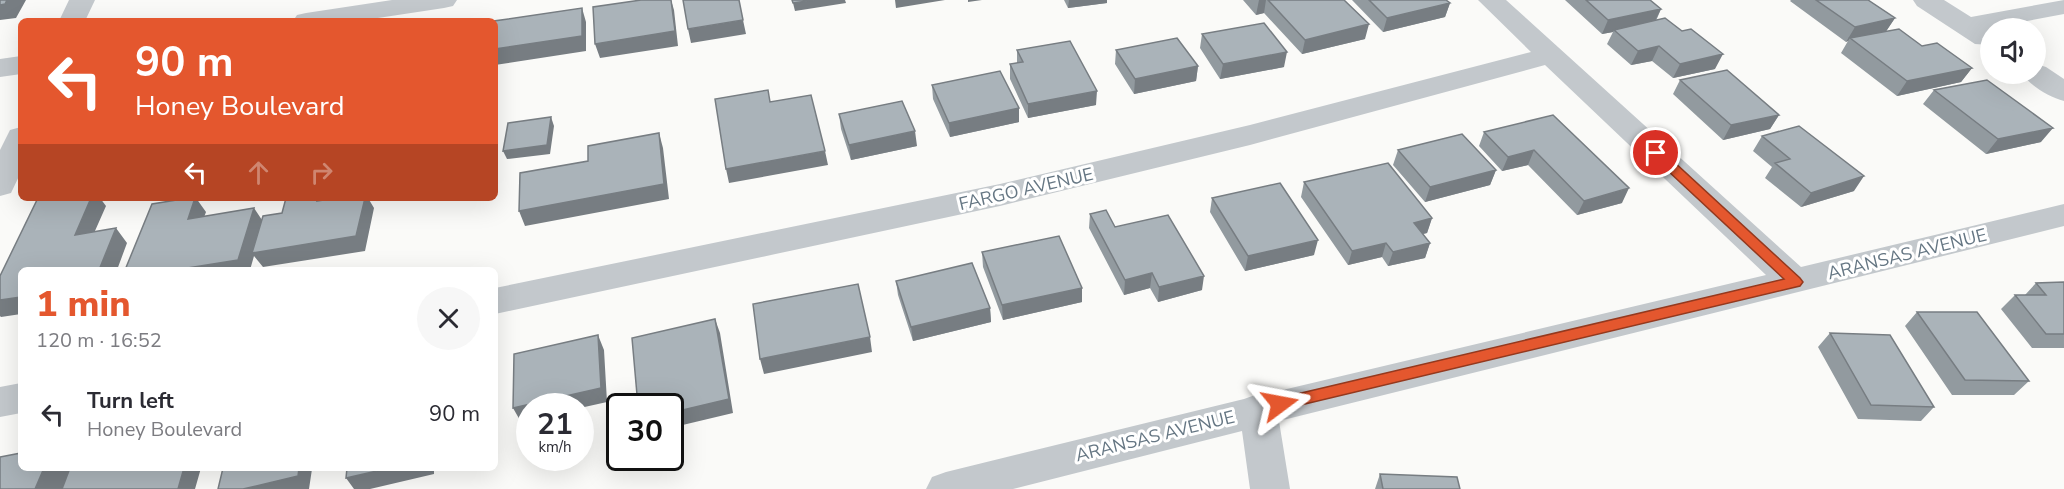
<!DOCTYPE html>
<meta charset="utf-8">
<style>
:root{--surface:#fff;--page:#f7f7f7;--text:#2b2b33;--muted:#7c7c81;--accent:#e4572e}
body{margin:0;font-family:"Nunito Sans",sans-serif;background:var(--page);color:var(--text);height:100vh;display:flex;flex-direction:column;font-size:22px;white-space:nowrap}
*{box-sizing:border-box;margin:0}
p{font-size:20px;color:var(--muted)}
.icon{flex:none;width:33px;height:33px;fill:none;stroke:currentColor;stroke-width:2;stroke-linecap:round;stroke-linejoin:round}
.map{position:relative;flex:1;overflow:hidden}
.panel{position:absolute;left:18px;top:267px;width:480px;height:204px;display:flex;flex-direction:column;background:var(--surface);border-radius:9px;box-shadow:0 6px 24px #0002}
.panel>*{flex:none}
.hud{position:absolute;left:18px;top:18px;width:480px;height:183px;border-radius:9px;box-shadow:0 6px 24px #0002;background:#e4572e;color:#fff;overflow:hidden}
.fabs{position:absolute;left:1980px;top:18px;display:grid;gap:12px}
.fabs a{display:grid;place-items:center;width:66px;height:66px;border-radius:50%;background:var(--surface);box-shadow:0 6px 24px #0002;font-size:30px}
.speed{position:absolute;left:516px;top:393px;display:flex;gap:12px;font-size:30px;font-weight:700;text-align:center}
.speed>*{display:grid;place-content:center;width:78px;height:78px;border-radius:50%;background:var(--surface);box-shadow:0 6px 24px #0002;line-height:1}
.speed small{font-size:15px;font-weight:400}
.speed .limit{border:3px solid #111;border-radius:9px;background:#fff;color:#111}
.pin{position:absolute;display:grid;place-items:center;width:51px;height:51px;color:#fff;margin:-26px;border:3px solid #fff;border-radius:50%;box-shadow:0 2px 6px #0007}
.me{position:absolute;width:66px;margin:-33px;rotate:77deg;stroke-linejoin:round;filter:drop-shadow(0 0 4px #0008)}
.turn{display:flex;align-items:center;gap:21px;height:126px;padding:0 18px;font-size:27px}
.turn .icon{width:78px;height:78px;stroke-width:2.5}
.turn b{display:block;font-size:42px;line-height:51px}
.lanes{display:flex;align-items:center;height:57px;padding:0 18px;background:#0003;justify-content:center;gap:30px;direction:ltr}
.lanes .off{opacity:.35}
.round{display:grid;place-items:center;flex:none;width:63px;height:63px;border-radius:32px;background:var(--page)}
.headline{display:flex;align-items:center;justify-content:space-between;height:102px;padding:0 18px}
h1{font-size:36px;font-weight:800;line-height:45px;color:var(--accent)}
ul{padding:0;list-style:none}
li{display:flex;align-items:center;gap:18px;height:90px;padding:0 18px}
li div{flex:1}
li b{display:block;font-size:22px}
li em{font-style:normal}
.map>svg:first-child{display:block}
.lines{fill:none;stroke-linecap:round;stroke-linejoin:round}
.street{fill:#c3c8cc;fill-rule:evenodd}
.wall{fill:#929a9f}
.shaded-wall{fill:#777d82}
.building{fill:#aab3b9;stroke:#777d82;stroke-width:1.5}
.route{fill:#e4572e;stroke:#94391e;stroke-width:1.5}
.labels{text-anchor:middle;dominant-baseline:central;stroke-width:6;stroke-linejoin:round;paint-order:stroke}
.street-label{font-size:18px;fill:#657683;stroke:#fff}
</style>
<div class="map">
<svg width="2064" height="489" viewBox="0 0 2064 489">
<rect width="100%" height="100%" fill="#fafaf8"/>
<g class="lines">
<!-- street -->
<path class="street" d="M69,0H95L85,21H59Z
M392,0H457L453,6L444,8L358,21H293L297,15L306,13Z
M1478,0H1506L1801,267L2064,204V226L1279,421L1290,489H1250L1242,431L1013,489H926L932,477L946,472L1244,399L1258,394L1262,395L1766,275L1545,65L1250,145L1000,206L495,314V288L1000,184L1250,125L1531,52Z
M1913,0H1944L1971,17L2064,0V14L1990,28V45L1975,44L1917,6Z
M21,56V74L0,77V59Z
M2036,64L2046,67L2064,79V101C2049,97 2031,86 2022,74H2036Z
M21,127V172L11,193L0,196V150L10,130Z
M21,383V413L0,417V387Z"/>
</g>
<!-- wall -->
<path class="wall" d="M1064,0H1107V3L1068,8Z
M1243,0H1344L1365,39L1302,54L1264,13L1256,15Z
M1352,0H1446L1450,3L1445,17L1383,32Z
M1565,0H1650L1661,9L1656,21L1715,69L1673,78L1652,61L1631,65L1607,44L1613,32L1602,34Z
M1791,0H1868L1895,18L1886,31L1972,68L1961,82L1897,96L1841,53L1848,41L1846,42L1790,1Z
M1202,34L1284,67L1220,79L1200,48Z
M1017,50L1096,105L1028,118L1010,79V64L1017,63Z
M1116,50L1198,66L1196,81L1134,94L1115,64Z
M1680,80L1779,115L1770,129L1723,140L1673,94Z
M932,85L1019,108V122L950,137L933,99Z
M1934,90L2041,142L1986,154L1923,104Z
M839,114L917,146L851,160L841,129Z
M1553,115L1622,203L1577,215L1528,165L1502,171L1479,146L1484,132Z
M1762,136L1854,191L1801,207L1765,178L1772,167L1753,151Z
M1398,150L1496,170L1490,185L1425,202L1393,165Z
M1304,182L1432,218L1427,233L1423,234L1430,243L1425,258L1388,266L1382,257L1348,265L1301,197Z
M1212,198L1314,255L1245,271L1210,212Z
M1090,214L1115,227L1202,290L1158,302L1150,288L1124,295L1089,228Z
M982,252L1082,288V302L1003,320L983,267Z
M896,281L990,308L991,322L913,341L898,295Z
M2064,282V348H2032L2001,309L2015,295H2025L2036,283Z
M1917,312L2029,381L2014,395H1952L1905,326Z
M1830,333L1934,407L1921,421L1858,419L1818,347Z
M1380,474L1460,489H1375Z"/>
<!-- shaded-wall -->
<path class="shaded-wall" d="M7,0H26L16,18L0,20V5Z
M671,0L674,10L678,46L600,58L595,44Z
M814,0H845L846,3L795,11L793,3Z
M895,0H945L896,8Z
M968,0H982L968,2Z
M1069,0H1107V3L1068,8Z
M1259,0H1266L1264,13L1256,15Z
M1450,3L1445,17L1383,32L1387,18Z
M582,8L586,22V51L495,65V49Z
M1661,9L1654,23L1614,30L1613,32L1602,34L1608,20Z
M1895,18L1885,33L1850,38L1848,41L1846,42L1855,27Z
M743,20L746,34L691,43L688,29Z
M1369,24L1365,39L1302,54L1305,40Z
M1659,46L1652,61L1631,65L1638,51Z
M1287,52L1284,67L1220,79L1223,64Z
M1723,54L1715,69L1673,78L1680,64Z
M1198,66L1196,81L1134,94L1135,79Z
M1972,68L1961,82L1897,96L1907,81Z
M1097,91L1096,105L1028,118V104Z
M1019,108V122L950,137L949,123Z
M1779,115L1770,129L1723,140L1731,125Z
M551,117L554,126L550,154L507,159L503,151Z
M2053,128L2041,142L1986,154L1998,139Z
M915,131L917,146L851,160L849,145Z
M659,133L663,148L669,199L525,226L519,211Z
M1534,150L1528,165L1502,171L1508,157Z
M825,151L828,165L729,183L726,169Z
M1496,170L1490,185L1425,202L1430,187Z
M1864,176L1854,191L1801,207L1811,193Z
M1629,188L1622,203L1577,215L1584,201Z
M91,198H100L106,206L87,249L75,235Z
M195,198H196L206,212L198,233L188,219Z
M318,198H327L330,202L317,201Z
M365,198H368L374,208L365,251L263,267L254,256L250,270H175L254,208L264,223Z
M1432,218L1427,233L1409,237L1414,223Z
M116,228L127,243L117,270H99Z
M1318,240L1314,255L1245,271L1248,256Z
M1386,243L1382,257L1348,265L1352,251Z
M1430,243L1425,258L1388,266L1393,252Z
M1152,273L1150,288L1124,295L1125,280Z
M1204,276L1202,290L1158,302L1159,287Z
M1082,288V302L1003,320L1002,305Z
M21,297V314L1,317L0,316V300Z
M990,308L991,322L913,341L911,327Z
M715,319L720,333L733,413L670,428V413Z
M598,335L604,350L607,402L580,408V406H530V420L521,422L513,408Z
M870,337L872,352L764,374L760,359Z
M44,468H70L62,489H35Z
M184,468H201L195,489H178Z
M299,468H317L312,469L309,489H243Z
M390,468H434V474L370,489H354L346,478Z"/>
<!-- building -->
<path class="building" d="M0,0H7L5,4L0,5Z
M641,0H671L675,31L595,44L593,7Z
M683,0H739L743,20L688,29Z
M792,0H814L793,3Z
M1268,0H1344L1369,24L1305,40Z
M1369,0H1446L1450,3L1387,18Z
M1586,0H1650L1661,9L1608,20Z
M1816,0H1868L1895,18L1855,27Z
M582,8V36L495,49L494,21Z
M1665,18L1682,31L1691,29L1723,54L1680,64L1659,46L1638,51L1614,30Z
M1264,23L1287,52L1223,64L1202,34Z
M1899,29L1922,46L1937,43L1972,68L1907,81L1850,38Z
M1177,38L1198,66L1135,79L1116,50Z
M1070,41L1097,91L1028,104L1010,64L1023,62L1017,50Z
M1727,70L1779,115L1731,125L1680,80Z
M1000,71L1019,108L949,123L932,85Z
M1987,80L2053,128L1998,139L1934,90Z
M768,90L770,102L811,95L825,151L726,169L715,99Z
M902,101L915,131L849,145L839,114Z
M1553,115L1629,188L1584,201L1534,150L1508,157L1484,132Z
M551,117L547,145L503,151L508,123Z
M1799,126L1864,176L1811,193L1775,163L1790,159L1762,136Z
M659,133L664,184L519,211L520,173L588,161V146Z
M1462,134L1496,170L1430,187L1398,150Z
M1388,163L1432,218L1414,223L1430,243L1393,252L1386,243L1352,251L1304,182Z
M1280,183L1318,240L1248,256L1212,198Z
M51,198H91L75,235L116,228L99,270H21V297L0,300V276L37,200Z
M189,198H195L188,219L254,208L238,260L175,270H125L152,204Z
M286,198H318L317,201L336,198H365L356,236L252,253L263,216L282,213Z
M1106,210L1115,227L1168,215L1204,276L1159,287L1152,273L1125,280L1090,214Z
M1059,236L1082,288L1002,305L982,252Z
M972,263L990,308L911,327L896,281Z
M2064,282V334H2046L2015,295H2046L2036,283Z
M858,284L870,337L760,359L753,304Z
M1917,312H1977L2029,381L1965,380Z
M715,319L729,399L670,413V406H638L632,338Z
M1830,333L1890,335L1934,407L1871,405Z
M598,335L601,388L513,408L514,354Z
M21,453V468H44L35,489H0V457Z
M70,468H184L178,489H62Z
M223,468H299L298,476L243,489H218Z
M347,468H390L346,478Z
M1380,474L1457,477L1460,489H1383Z"/>
<!-- route -->
<path class="route" d="M1656,148L1661,150L1800,278L1803,282L1800,286L1280,410L1275,409L1272,404L1275,400L1280,398L1784,279L1652,156L1650,153L1652,150Z"/>
<g class="labels">
<!-- street labels -->
<g class="street-label">
<text transform="translate(1026 189) rotate(-13)">FARGO AVENUE</text>
<text transform="translate(1907 254) rotate(-14)">ARANSAS AVENUE</text>
<text transform="translate(1155 436) rotate(-14)">ARANSAS AVENUE</text>
</g>
</g>
</svg>
<div class="fabs">
<a><svg class="icon" aria-label="sound" viewBox="0 0 24 24"><path d="M4 9h4l5-4v14l-5-4H4zM17 9q2 3 0 6"/></svg></a>
</div>
<div class="speed"><div>21<small>km/h</small></div><div class="limit">30</div></div>
<div class="pin" style="left:1656px;top:153px;background:#d93025"><svg class="icon" aria-label="arrive" viewBox="0 0 24 24"><path d="M6 21V4h12l-3 4 3 4H6"/></svg></div>
<svg class="me" style="left:1280px;top:404px" viewBox="-20 -20 40 40"><path d="M0-17L14 15 0 8-14 15z" fill="#e4572e" stroke="#fff" stroke-width="4"/></svg>
<div class="hud">
<div class="turn"><svg class="icon" aria-label="left" viewBox="0 0 24 24"><path d="M17 20v-9H6M10 6l-5 5 5 5"/></svg><div><b>90 m</b>Honey Boulevard</div></div>
<div class="lanes"><svg class="icon" aria-label="left" viewBox="0 0 24 24"><path d="M17 20v-9H6M10 6l-5 5 5 5"/></svg><svg class="icon off" aria-label="ahead" viewBox="0 0 24 24"><path d="M12 20V5M6 11l6-6 6 6"/></svg><svg class="icon off" aria-label="right" viewBox="0 0 24 24"><path d="M7 20v-9h11M14 6l5 5-5 5"/></svg></div>
</div>
<section class="panel">
<div class="headline"><div><h1>1 min</h1><p>120 m · 16:52</p></div><a class="round"><svg class="icon" aria-label="close" viewBox="0 0 24 24"><path d="M6 6l12 12M18 6L6 18"/></svg></a></div>
<ul>
<li><svg class="icon" aria-label="left" viewBox="0 0 24 24"><path d="M17 20v-9H6M10 6l-5 5 5 5"/></svg><div><b>Turn left</b><p>Honey Boulevard</p></div><em>90 m</em></li>
</ul>
</section>
</div>
